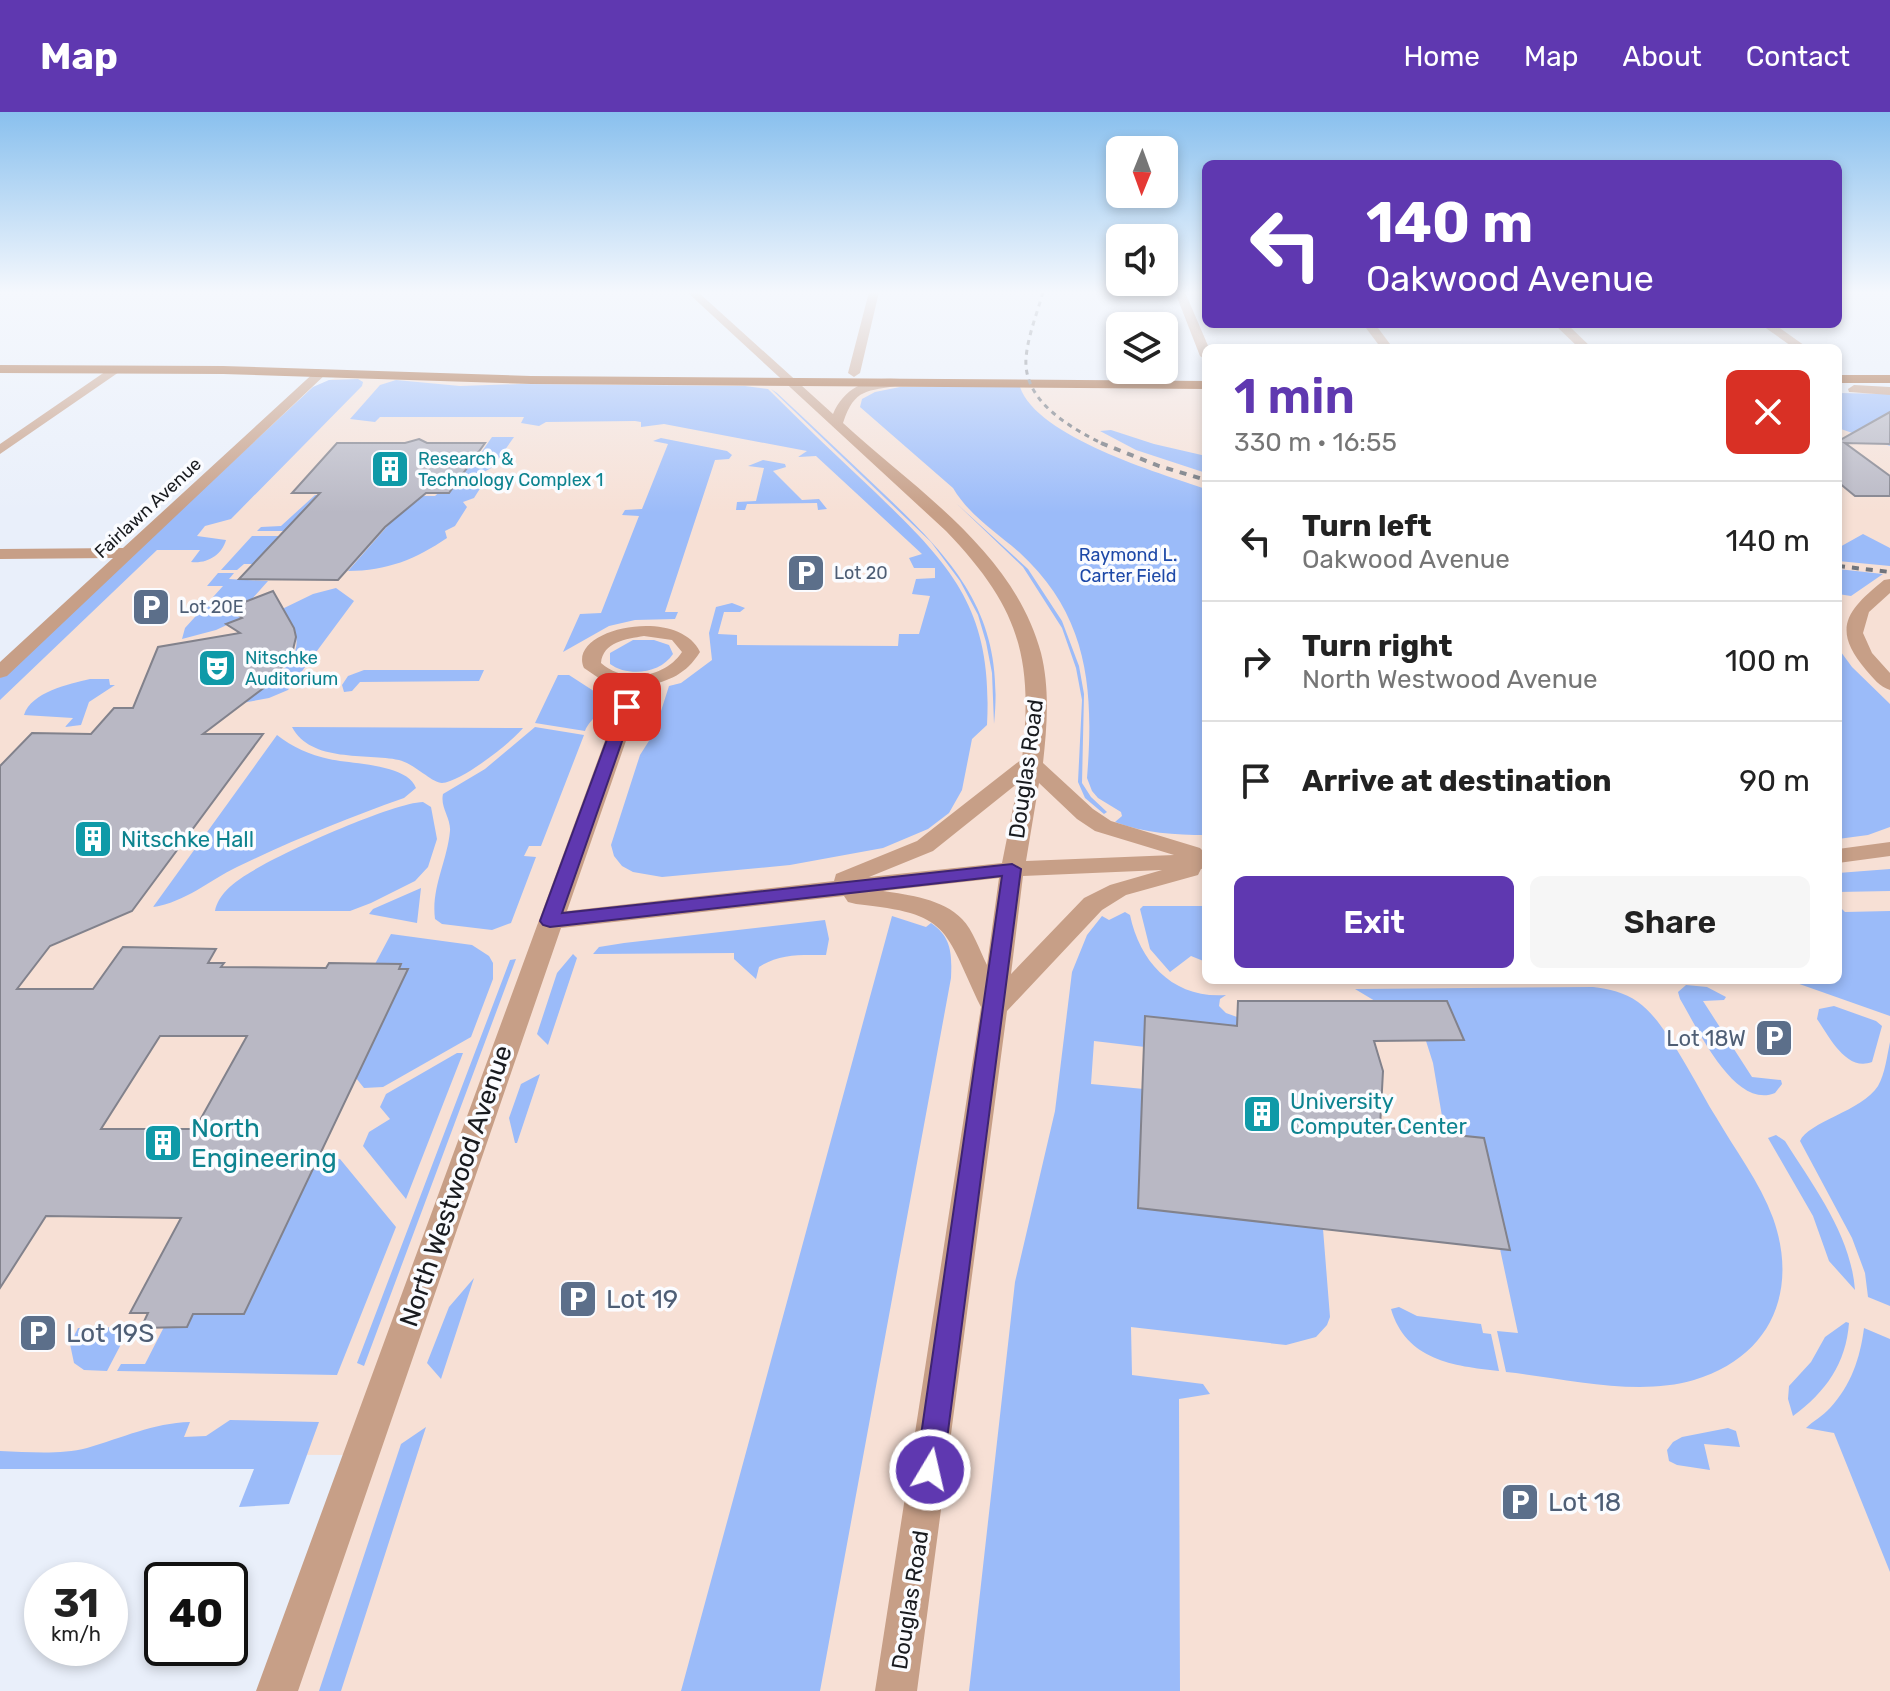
<!DOCTYPE html>
<meta charset="utf-8">
<style>
:root{--surface:#fff;--page:#f6f6f6;--text:#222;--muted:#767676;--line:#e0e0e0;--accent:#5f38b0}
body{margin:0;font-family:Rubik,sans-serif;background:var(--page);color:var(--text);height:100vh;display:flex;flex-direction:column;font-size:30px;white-space:nowrap}
*{box-sizing:border-box;margin:0}
p{font-size:26px;color:var(--muted)}
.icon{flex:none;width:44px;height:44px;fill:none;stroke:currentColor;stroke-width:2;stroke-linecap:round;stroke-linejoin:round}
.map{position:relative;flex:1;overflow:hidden}
.panel{position:absolute;left:1202px;top:232px;width:640px;height:640px;display:flex;flex-direction:column;background:var(--surface);border-radius:12px;box-shadow:0 4px 12px #0003}
.panel>*{flex:none}
.banner{position:absolute;left:1202px;top:48px;width:640px;height:168px;border-radius:12px;box-shadow:0 4px 12px #0003;background:#5f38b0;color:#fff;overflow:hidden}
.needle{width:52px;rotate:181deg}
.controls{position:absolute;left:1106px;top:24px;display:grid;gap:16px}
.controls a{display:grid;place-items:center;width:72px;height:72px;border-radius:12px;background:var(--surface);box-shadow:0 4px 12px #0003;font-size:40px}
.speed{position:absolute;left:24px;top:1450px;display:flex;gap:16px;font-size:40px;font-weight:700;text-align:center}
.speed>*{display:grid;place-content:center;width:104px;height:104px;border-radius:50%;background:var(--surface);box-shadow:0 4px 12px #0003;line-height:1}
.speed small{font-size:20px;font-weight:400}
.speed .limit{border:4px solid #111;border-radius:12px;background:#fff;color:#111}
.pin{position:absolute;display:grid;place-items:center;width:68px;height:68px;color:#fff;margin:-34px;border-radius:16px;box-shadow:0 4px 12px #0006}
.me{position:absolute;width:88px;margin:-44px;rotate:9deg;stroke-linejoin:round;filter:drop-shadow(0 0 6px #0008)}
.turn{display:flex;align-items:center;gap:28px;height:168px;padding:0 32px;font-size:36px}
.turn .icon{width:104px;height:104px;stroke-width:2.5}
.turn b{display:block;font-size:56px;line-height:68px}
.round{display:grid;place-items:center;flex:none;width:84px;height:84px;border-radius:12px;background:var(--page)}
.headline{display:flex;align-items:center;justify-content:space-between;height:136px;padding:0 32px}
h1{font-size:48px;font-weight:600;line-height:60px;color:var(--accent)}
.action{display:flex;gap:16px;margin-top:auto;padding:16px 32px}
.action a{flex:1;height:92px;border-radius:12px;background:var(--accent);color:#fff;font-size:32px;font-weight:600;line-height:92px;text-align:center}
.action a+a{background:var(--page);color:var(--text)}
ul{padding:0;list-style:none}
li{display:flex;align-items:center;gap:24px;height:120px;padding:0 32px;border-top:2px solid var(--line)}
li div{flex:1}
li b{display:block;font-size:30px}
li em{font-style:normal}
header{display:flex;align-items:center;gap:48px;box-sizing:border-box;height:112px;padding:0 40px;background:var(--accent);color:#fff}
header strong{font-size:38px}
nav{display:flex;gap:44px;margin-inline-start:auto;font-size:28px}
.map>svg:first-child{display:block}
.education{fill:#f7e0d5}
.green{fill:#9bbbf9}
.building{fill:#b9b8c4;stroke:#82828c;stroke-width:2;fill-rule:evenodd}
.lines{fill:none;stroke-linecap:round;stroke-linejoin:round}
.minor{fill:#c79f87;fill-rule:evenodd}
.major{fill:#9f592a;fill-rule:evenodd}
.rail-far1{stroke:#71757c;stroke-width:3;stroke-dasharray:5 5;stroke-linecap:butt}
.rail{stroke:#71757c;stroke-width:4;stroke-dasharray:7 7;stroke-linecap:butt}
.route{fill:#5f38b0;stroke:#3e2472;stroke-width:2}
.labels{text-anchor:middle;dominant-baseline:central;stroke-width:7;stroke-linejoin:round;paint-order:stroke}
.far-culture-label{font-size:18px;fill:#0d838f;stroke:#fbfcff;text-anchor:start}
.far-street-label{font-size:18px;fill:#191b1f;stroke:#fbfcff}
.far-park-label{font-size:18px;fill:#1e49a8;stroke:#fbfcff}
.far-service-label{font-size:18px;fill:#4e5e75;stroke:#fbfcff;text-anchor:start}
.street-label{font-size:22px;fill:#191b1f;stroke:#fbfcff}
.culture-label{font-size:22px;fill:#0d838f;stroke:#fbfcff;text-anchor:start}
.service-label{font-size:22px;fill:#4e5e75;stroke:#fbfcff;text-anchor:end}
.near-culture-label{font-size:26px;fill:#0d838f;stroke:#fbfcff;text-anchor:start}
.near-street-label{font-size:26px;fill:#191b1f;stroke:#fbfcff}
.near-service-label{font-size:26px;fill:#4e5e75;stroke:#fbfcff;text-anchor:start}
</style>
<header>
<strong>Map</strong>
<nav><a>Home</a><a>Map</a><a>About</a><a>Contact</a></nav>
</header>
<div class="map">
<svg width="1890" height="1579" viewBox="0 0 1890 1579">
<rect width="100%" height="100%" fill="#e9effa"/>
<!-- education -->
<path class="education" d="M335,266L1206,276V868H1838V281H1890V1579H277L360,1343L0,1342V560L313,275Z"/>
<!-- green -->
<path class="green" d="M358,267L363,270L362,274L231,407L205,414L197,424L226,428C222,443 207,452 191,450L200,438H157L0,588V566L313,275L329,268Z
M396,268L460,274L520,272L745,274L768,277C803,312 839,346 875,380C953,455 993,498 987,613L972,627L962,678L949,701L928,717L883,736L790,753L662,765L633,760L622,754L614,744L611,733L640,643L654,621L669,574L681,571L712,548L709,521L716,495L732,491L745,496L740,500H724L718,522L737,523V533L898,534L899,522H919L930,484L912,482L916,467L935,466V456H914L909,446L922,442L816,344L798,345L807,339L664,312L641,315V310L635,309L546,310L539,314L521,311L524,305H380L375,310L350,307L380,273Z
M900,275H1020C1037,325 1159,361 1206,377V723C1175,723 1144,721 1115,710L1122,704L1121,700L1098,686L1092,679L1087,666C1094,578 1089,504 1019,440C996,420 969,403 953,376L860,295L862,287L875,280Z
M771,277L777,281C813,314 848,348 884,382C957,452 1005,504 994,612L992,561L986,530L978,503L960,469L931,430Z
M1838,281L1890,282V334L1838,316Z
M1111,318L1154,332L1206,344V361L1136,338L1100,319Z
M492,325H514L493,355L484,360L488,364L474,386L463,390L467,395L455,414L445,419L447,426C416,447 387,459 348,459L391,410L308,395L284,419H257L261,415L281,414L315,383L435,384L476,348Z
M661,326L727,339L732,343L729,347L715,348L665,500H678L675,507L635,508L609,514L563,540L580,502L601,501L639,404L622,403L625,398L642,397L668,332L653,329Z
M763,348L785,352L786,355L773,359L802,388L819,387L827,397L818,398L817,391L747,392L745,398H736L737,390L756,389L764,356L748,354Z
M956,391L1028,457L1062,509L1079,554L1084,582L1082,671L1091,685L1107,700L1104,702L1085,686L1078,670L1082,588L1076,556L1062,516L1023,455Z
M1863,422L1890,436V454L1838,449V436Z
M252,424H279L253,452H244L237,458H221Z
M1838,457L1883,462L1851,484L1838,482Z
M218,461H234L229,467L268,469L252,487L230,496L242,506L216,518L182,527L185,516L223,474H207Z
M336,476L354,489L288,578L269,586L242,591C261,577 308,549 294,519C291,511 283,505 278,499L313,482Z
M633,528H654L669,533L673,542C660,562 628,565 610,552V541Z
M1838,536L1852,555L1890,592V715L1868,723L1838,727Z
M364,558H484L479,569L360,570L352,579L344,580L342,573L348,564Z
M558,563H569L603,585C606,600 590,606 585,619L535,611Z
M90,567H109L110,573H115L89,590L81,613L65,615L73,606L24,603C31,580 69,572 90,567Z
M292,615L523,616C511,631 461,670 442,671C432,671 415,652 399,648C366,641 311,651 292,615Z
M535,615L584,623L541,734H529L524,744L536,745L511,811L492,818L442,812L435,807C431,776 447,750 450,719C451,706 440,695 443,682L485,657Z
M277,623C292,635 310,643 329,647C351,652 408,652 416,676L404,686C347,706 291,729 237,755C208,769 186,790 153,795Z
M423,690L431,695L437,727L428,755L415,769L371,791L350,799H215C218,783 233,771 246,763C274,744 391,691 423,690Z
M1890,757V779L1838,780V761Z
M421,776L417,811L369,802L373,797Z
M1838,793L1845,800L1890,799V904L1788,868H1838Z
M1143,794H1206V850L1191,844L1170,860L1150,837L1140,797Z
M1125,800L1130,803C1140,851 1174,887 1226,883L1220,887L1219,894L1226,901L1237,905V914L1146,904L1145,935L1094,929L1091,972L1144,977L1138,1096L1323,1117L1330,1205L1327,1213L1316,1225L1286,1233L1131,1215L1132,1263L1203,1272L1210,1282L1179,1287L1180,1579H969L1015,1170L1055,999L1072,860L1087,823L1102,804L1109,808Z
M892,804L926,815L931,811C952,825 952,843 951,866L820,1579H681Z
M825,808L829,827L826,843C802,843 780,841 759,855L756,867L734,847V841L593,842L599,835L624,831Z
M391,822L472,833L489,844L493,851V867L471,925L383,975L364,976L356,966L408,857L375,852Z
M573,842L577,846L548,933L537,922L557,861Z
M516,847L364,1254L357,1251L510,848Z
M1686,873L1707,875L1726,885L1724,888L1703,889L1752,965L1781,968L1782,972L1775,981C1734,998 1697,915 1680,887L1678,880Z
M1593,875C1609,877 1624,880 1638,890C1666,909 1697,975 1716,1005C1735,1038 1760,1070 1773,1106C1799,1179 1771,1245 1694,1268C1636,1285 1565,1266 1506,1260L1497,1219L1518,1221L1500,1137L1510,1138L1484,1027L1445,1022L1433,951L1426,929L1464,927L1447,889H1375L1355,877Z
M1834,894L1876,909L1882,914L1872,950C1846,960 1829,924 1817,907L1819,897Z
M1890,930V1194L1868,1185L1865,1161L1852,1126L1800,1029C1808,1010 1862,999 1878,974C1885,962 1887,944 1890,930Z
M457,941H463L406,1087L363,1034L369,1020L390,1007L380,995L386,982Z
M540,962L517,1031H515L509,1006L521,972Z
M1776,1023L1785,1029C1814,1075 1851,1123 1855,1178L1829,1149L1813,1104L1768,1026Z
M318,1046L340,1047L396,1115L337,1263L117,1259L121,1252H145L164,1215H186L193,1202H244Z
M474,1166L441,1267L427,1251L449,1195Z
M1399,1195L1417,1204L1481,1212L1483,1221L1491,1222L1499,1259C1453,1254 1406,1248 1391,1197Z
M1846,1210L1849,1211C1846,1251 1826,1280 1793,1304L1788,1287L1789,1274L1811,1250L1825,1225Z
M130,1215L107,1259L84,1258L74,1251L70,1232L78,1216Z
M1864,1216L1890,1227V1460L1834,1321L1806,1316C1813,1309 1823,1304 1830,1296C1851,1273 1860,1247 1864,1216Z
M230,1308L319,1310L289,1392L239,1395L254,1357H0V1339C28,1340 60,1343 87,1336C122,1326 153,1311 190,1310L184,1325L206,1324Z
M426,1315L341,1579H319L401,1332Z
M1728,1316L1736,1319L1740,1335L1704,1332L1710,1358L1677,1353L1669,1349L1667,1338L1673,1330L1682,1325Z"/>
<!-- building -->
<path class="building" d="M1890,300V332L1845,331L1890,364V384H1855L1838,370V327L1840,328Z
M419,327L427,331H485L449,381H426L385,415L338,468L239,467L320,381H292L337,331H405Z
M273,479L294,516L296,525L292,542L269,572L203,622H263L132,799L50,834L17,877H93L123,835L216,837L208,851H224L221,855L326,856L329,851L401,852L399,857H408L244,1202H193L187,1215L141,1216L148,1201H130L181,1106L46,1104L0,1176V654L32,621L91,622L114,596H133L158,535L240,521L226,512L242,506L229,496ZM160,924H247L195,1017H101Z
M1238,889H1447L1464,928L1374,929L1383,959L1380,1015L1484,1026L1510,1138L1138,1096L1145,904L1237,914Z"/>
<g class="lines">
<!-- minor -->
<path class="minor" d="M687,180H698L833,302C845,274 871,264 900,267V273C867,280 855,275 843,311C916,378 1014,440 1041,541C1050,577 1047,615 1043,651L1093,697L1111,709L1200,736L1206,742V756L1201,757L1198,763L1126,783L1102,798L1007,899L917,1579H875L981,895C943,815 951,802 856,792L848,790L844,784L561,816L298,1579H256L625,574L606,571L584,556C566,517 678,493 700,540C686,562 670,569 645,574L567,799L834,769L836,762L917,729L1022,647C1034,544 1018,494 946,419ZM644,524L672,528L682,540C665,566 624,572 601,551C603,530 626,527 644,524ZM1018,671L1002,751L869,765L933,739ZM1039,671L1077,707L1095,719L1174,743L1026,749ZM1162,758L1110,773L1084,786L1011,862L1023,764ZM999,766L987,853C980,839 973,818 962,807C943,787 909,783 883,779Z
M869,180H879L860,261L854,265L848,261Z
M1175,180H1185L1209,236H1206V248L1200,244Z
M1363,212H1375L1393,236H1381Z
M1554,212H1567L1592,236H1579Z
M1760,212H1774L1808,236H1794Z
M112,255L122,258L0,342V332Z
M318,257L328,260L7,564L0,566V550L113,446L0,447V437L123,436Z
M1854,273L1890,275V283L1849,280L1848,277Z
M1890,467V481L1869,500L1863,521L1872,541L1890,561V578C1880,575 1873,566 1866,558C1831,517 1847,498 1884,468Z
M1890,730V744L1838,751V737Z"/>
<!-- major -->
<path class="major" d="M0,253L223,254L531,264L1206,269V277L531,272L223,262L0,261Z
M1838,263H1890V271H1838Z"/>
<!-- rail-far1 -->
<path class="rail-far1" d="M1043,180C1037,202 1028,223 1026,246C1023,290 1071,316 1105,333"/>
<!-- rail -->
<path class="rail" d="M1101,331L1159,354L1206,368
M1838,454L1890,460"/>
</g>
<!-- sky -->
<linearGradient id="sky" x2="0" y2="1"><stop stop-color="#89c0ee"/><stop offset="0.45" stop-color="#f5f8fd"/><stop offset="1" stop-color="#f5f8fd" stop-opacity="0"/></linearGradient>
<rect width="1890" height="401" fill="url(#sky)"/>
<!-- route -->
<path class="route" d="M627,591L634,595L562,801L1012,752L1021,757L943,1358L939,1368L930,1372L920,1368L916,1358L1002,764L550,815L543,813L540,809L619,595Z"/>
<!-- icons -->
<defs>
<g id="building-square" transform="scale(2)"><rect x="-9" y="-9" width="18" height="18" rx="4" fill="#0f9aa8" stroke="#fbfcff"/><path d="M-4-6H4V6H1V3H-1V6H-4ZM-2.5-4.3h1.7v1.8h-1.7ZM.8-4.3h1.7v1.8H.8ZM-2.5-1h1.7V.8h-1.7ZM.8-1h1.7V.8H.8Z" fill="#fff"/></g>
<g id="parking-square" transform="scale(2)"><rect x="-9" y="-9" width="18" height="18" rx="4" fill="#5c6f8a" stroke="#fbfcff"/><path d="M-3.5-5.5H1a3.5 3.5 0 0 1 0 7H-1V5.5H-3.5ZM-1-3.4V-.6H.8a1.4 1.4 0 0 0 0-2.8Z" fill="#fff"/></g>
<g id="theatre-square" transform="scale(2)"><rect x="-9" y="-9" width="18" height="18" rx="4" fill="#0f9aa8" stroke="#fbfcff"/><path d="M-5-5.5Q0-4 5-5.5V0Q5 5 0 6Q-5 5-5 0ZM-3.3-2.5H-1v1.5H-3.3ZM1-2.5H3.3v1.5H1ZM-2.8 1Q0 5.5 2.8 1Z" fill="#fff"/></g>
</defs>
<g fill-rule="evenodd">
<use href="#building-square" x="390" y="357"/>
<use href="#parking-square" x="806" y="461"/>
<use href="#parking-square" x="151" y="495"/>
<use href="#theatre-square" x="217" y="556"/>
<use href="#building-square" x="93" y="727"/>
<use href="#parking-square" x="1774" y="926"/>
<use href="#building-square" x="1262" y="1002"/>
<use href="#building-square" x="163" y="1031"/>
<use href="#parking-square" x="578" y="1187"/>
<use href="#parking-square" x="38" y="1221"/>
<use href="#parking-square" x="1520" y="1390"/>
</g>
<g class="labels">
<!-- far-culture labels -->
<g class="far-culture-label">
<text x="418" y="347">Research &amp;<tspan x="418" dy="21">Technology Complex 1</tspan></text>
<text x="245" y="546">Nitschke<tspan x="245" dy="21">Auditorium</tspan></text>
</g>
<!-- far-street labels -->
<g class="far-street-label">
<text transform="translate(148 396) rotate(-43)">Fairlawn Avenue</text>
</g>
<!-- far-park labels -->
<g class="far-park-label">
<text x="1128" y="443">Raymond L.<tspan x="1128" dy="21">Carter Field</tspan></text>
</g>
<!-- far-service labels -->
<g class="far-service-label">
<text x="834" y="461">Lot 20</text>
<text x="179" y="495">Lot 20E</text>
</g>
<!-- street labels -->
<g class="street-label">
<text transform="translate(1026 657) rotate(-82)">Douglas Road</text>
<text transform="translate(910 1488) rotate(-81)">Douglas Road</text>
</g>
<!-- culture labels -->
<g class="culture-label">
<text x="121" y="727">Nitschke Hall</text>
<text x="1290" y="989">University<tspan x="1290" dy="25">Computer Center</tspan></text>
</g>
<!-- service labels -->
<g class="service-label">
<text x="1746" y="926">Lot 18W</text>
</g>
<!-- near-culture labels -->
<g class="near-culture-label">
<text x="191" y="1016">North<tspan x="191" dy="30">Engineering</tspan></text>
</g>
<!-- near-street labels -->
<g class="near-street-label">
<text transform="translate(456 1074) rotate(-71)">North Westwood Avenue</text>
</g>
<!-- near-service labels -->
<g class="near-service-label">
<text x="606" y="1187">Lot 19</text>
<text x="66" y="1221">Lot 19S</text>
<text x="1548" y="1390">Lot 18</text>
</g>
</g>
</svg>
<div class="controls">
<a><svg class="needle" viewBox="-14 -14 28 28"><path d="M0-13l5 13h-10z" fill="#e53935"/><path d="M0 13l5-13h-10z" fill="#767676"/></svg></a>
<a><svg class="icon" aria-label="sound" viewBox="0 0 24 24"><path d="M4 9h4l5-4v14l-5-4H4zM17 9q2 3 0 6"/></svg></a>
<a><svg class="icon" aria-label="layers" viewBox="0 0 24 24"><path d="M12 4l9 5-9 5-9-5zM3 14l9 5 9-5"/></svg></a>
</div>
<div class="speed"><div>31<small>km/h</small></div><div class="limit">40</div></div>
<div class="pin" style="left:627px;top:595px;background:#d93025"><svg class="icon" aria-label="arrive" viewBox="0 0 24 24"><path d="M6 21V4h12l-3 4 3 4H6"/></svg></div>
<svg class="me" style="left:930px;top:1358px" viewBox="-20 -20 40 40"><circle r="17" fill="#5f38b0" stroke="#fff" stroke-width="3"/><path d="M0-11L8 9 0 5-8 9z" fill="#fff"/></svg>
<div class="banner">
<div class="turn"><svg class="icon" aria-label="left" viewBox="0 0 24 24"><path d="M17 20v-9H6M10 6l-5 5 5 5"/></svg><div><b>140 m</b>Oakwood Avenue</div></div>
</div>
<section class="panel">
<div class="headline"><div><h1>1 min</h1><p>330 m · 16:55</p></div><a class="round" style="background:#d93025;color:#fff"><svg class="icon" aria-label="close" viewBox="0 0 24 24"><path d="M6 6l12 12M18 6L6 18"/></svg></a></div>
<ul>
<li><svg class="icon" aria-label="left" viewBox="0 0 24 24"><path d="M17 20v-9H6M10 6l-5 5 5 5"/></svg><div><b>Turn left</b><p>Oakwood Avenue</p></div><em>140 m</em></li>
<li><svg class="icon" aria-label="right" viewBox="0 0 24 24"><path d="M7 20v-9h11M14 6l5 5-5 5"/></svg><div><b>Turn right</b><p>North Westwood Avenue</p></div><em>100 m</em></li>
<li><svg class="icon" aria-label="arrive" viewBox="0 0 24 24"><path d="M6 21V4h12l-3 4 3 4H6"/></svg><div><b>Arrive at destination</b></div><em>90 m</em></li>
</ul>
<div class="action"><a>Exit</a><a>Share</a></div>
</section>
</div>
